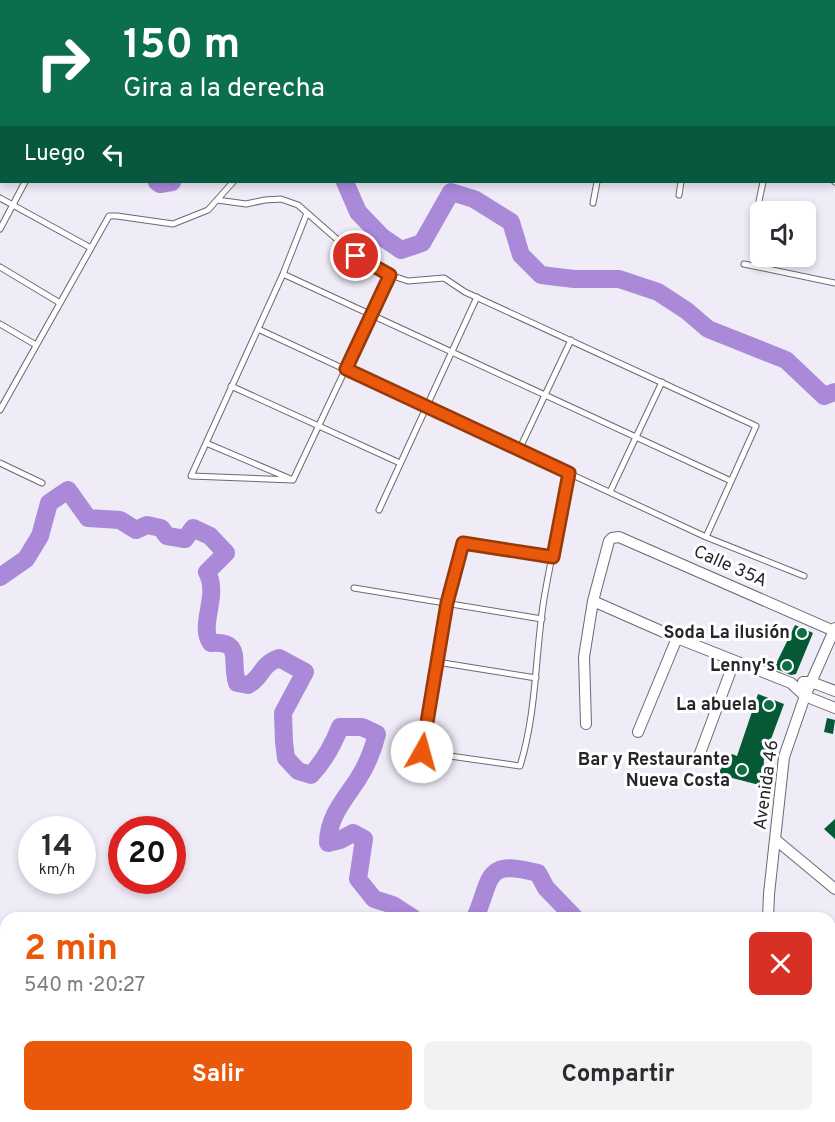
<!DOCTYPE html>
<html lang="es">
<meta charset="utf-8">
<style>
:root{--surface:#fff;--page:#f2f2f3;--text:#2b2b33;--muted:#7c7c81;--accent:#ea580c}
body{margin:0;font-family:Overpass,sans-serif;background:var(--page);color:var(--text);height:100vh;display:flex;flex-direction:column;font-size:22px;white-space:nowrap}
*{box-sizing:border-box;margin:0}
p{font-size:20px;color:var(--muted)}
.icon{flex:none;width:33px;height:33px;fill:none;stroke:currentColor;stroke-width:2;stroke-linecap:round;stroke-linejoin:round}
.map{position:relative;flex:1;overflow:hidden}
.side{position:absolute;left:0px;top:912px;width:836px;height:210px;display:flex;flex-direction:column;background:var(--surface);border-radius:18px 18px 0 0;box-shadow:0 3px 9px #0003}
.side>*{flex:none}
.banner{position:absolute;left:0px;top:0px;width:836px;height:183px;box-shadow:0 3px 9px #0003;background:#0b6e4f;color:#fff;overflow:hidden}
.fabs{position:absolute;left:750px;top:201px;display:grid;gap:12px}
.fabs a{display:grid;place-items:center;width:66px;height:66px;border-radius:9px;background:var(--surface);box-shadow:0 3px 9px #0003;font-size:30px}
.speed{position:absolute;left:18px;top:816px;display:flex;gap:12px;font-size:30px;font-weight:700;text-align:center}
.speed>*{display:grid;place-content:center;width:78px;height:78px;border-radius:50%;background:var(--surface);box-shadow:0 3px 9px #0003;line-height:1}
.speed small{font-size:15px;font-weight:400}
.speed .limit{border:9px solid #d22;background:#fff;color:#111}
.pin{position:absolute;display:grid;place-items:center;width:51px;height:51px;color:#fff;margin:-26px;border:3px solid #fff;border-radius:50%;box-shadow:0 2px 6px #0007}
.me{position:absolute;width:66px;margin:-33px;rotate:7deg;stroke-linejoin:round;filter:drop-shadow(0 0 4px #0008)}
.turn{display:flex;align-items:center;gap:21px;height:126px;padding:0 24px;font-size:27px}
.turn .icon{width:78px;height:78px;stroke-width:2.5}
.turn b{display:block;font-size:42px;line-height:51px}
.then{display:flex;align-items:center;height:57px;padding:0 24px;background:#0003;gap:12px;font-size:22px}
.round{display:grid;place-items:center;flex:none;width:63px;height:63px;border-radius:9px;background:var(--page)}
.head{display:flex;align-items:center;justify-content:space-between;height:102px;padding:0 24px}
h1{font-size:36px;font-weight:700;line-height:45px;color:var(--accent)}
.primary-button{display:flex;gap:12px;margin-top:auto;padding:12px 24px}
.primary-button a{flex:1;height:69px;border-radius:9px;background:var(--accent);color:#fff;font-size:24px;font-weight:700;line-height:69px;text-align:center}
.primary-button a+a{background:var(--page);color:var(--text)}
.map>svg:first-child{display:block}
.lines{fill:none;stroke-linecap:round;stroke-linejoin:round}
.river{stroke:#aa89d9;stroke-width:18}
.building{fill:#055935}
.service-casing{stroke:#6d6973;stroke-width:7}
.minor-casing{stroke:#6d6973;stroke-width:12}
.service{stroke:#fff;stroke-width:5}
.minor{stroke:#fff;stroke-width:10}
.route-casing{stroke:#983908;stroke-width:15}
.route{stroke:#ea580c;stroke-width:10}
.poi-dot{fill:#0f6e43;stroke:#fff;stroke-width:2}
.labels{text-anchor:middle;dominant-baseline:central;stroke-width:6;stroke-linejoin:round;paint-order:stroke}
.street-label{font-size:18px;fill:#27252a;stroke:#fff}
.poi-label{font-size:18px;font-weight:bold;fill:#27252a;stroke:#fff;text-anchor:end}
</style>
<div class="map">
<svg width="835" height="1122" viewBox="0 0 835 1122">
<rect width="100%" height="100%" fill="#efebf7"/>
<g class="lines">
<!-- river -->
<path class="river" d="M0,31L2,32
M157,182L160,184L172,182
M345,182L358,212L382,237L401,250L422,243L451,192L474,199L511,222L521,255L541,275L574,279H619L658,292L687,311L708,329L786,360L824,396L835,392
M0,577L26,559L40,536L49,503L68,490L88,518L120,520L136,530L147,525L161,528L167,536L185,539L193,528L210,536L226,553L207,572C220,596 198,625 211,643C244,641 230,660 237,683L248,685C263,677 260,665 279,658L305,672L283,713L284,742L286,758L298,771L311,775C324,761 333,745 340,727H362L377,734C373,750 367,765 358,779C345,799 328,817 328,843L340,840L353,833L364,839L358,879L374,899L393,905L413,918
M475,918C493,877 483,859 538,873L546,888L575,918
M729,1116L734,1122"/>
</g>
<!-- building -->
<path class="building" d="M795,625L813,633L796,674L791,675L774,668Z
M758,694L784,704L764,758L763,786L717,774L732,754L737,756Z
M827,718L835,720L833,734L824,732Z
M835,819V839L824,829Z"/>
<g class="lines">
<!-- service casing -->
<g class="service-casing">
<path id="service" d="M351,0V2
M460,0L468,2
M662,0L663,2
M683,0L684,2
M243,2L244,0
M417,2V0
M524,2V0
M834,153L835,155
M834,181L835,182
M679,195L681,182
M0,198L91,248
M217,200L246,204L265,200L281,199L298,205L356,256L390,275L408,281L444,278L465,292L756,426L706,537
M759,201L763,182
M593,203L597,182
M0,229L25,182
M744,264L835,283
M0,267L60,303
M283,274L731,481
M0,324L36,345
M258,329L706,537L804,576
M231,386L400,463
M0,410L109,216H117L173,224L208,210L233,182
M206,443L293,480L191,476L283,274L307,213
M519,450L571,340
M0,463L42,483
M293,480L390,275
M610,492L662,382
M379,510L477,297
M553,557L463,543L447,603L422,752L520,766C537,711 535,654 544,599C551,557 561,515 569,473
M354,588L542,619
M437,662L536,678"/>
</g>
<!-- minor casing -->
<g class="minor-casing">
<path id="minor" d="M794,2V0
M593,601L677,638L791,683L805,696L835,708
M803,682H811L835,691
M586,724L584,657L593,601L609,541L612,538L619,537L834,631
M638,732L677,638
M699,756L734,662
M776,840L835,889
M768,918L769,894L784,757L805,696L835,628
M678,1122L692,1116"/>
</g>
<!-- service -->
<use href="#service" class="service"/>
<!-- minor -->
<use href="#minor" class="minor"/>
</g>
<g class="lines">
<!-- route casing -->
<g class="route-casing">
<path id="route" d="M356,256L390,275L346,369L569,473L553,557L463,543L447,603L422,752"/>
</g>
<!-- route -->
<use href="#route" class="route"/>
</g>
<!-- markers -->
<g class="poi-dot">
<circle cx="802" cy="633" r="6"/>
<circle cx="787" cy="666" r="6"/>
<circle cx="769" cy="705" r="6"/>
<circle cx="742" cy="770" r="6"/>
</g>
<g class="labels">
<!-- street labels -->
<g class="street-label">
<text transform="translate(730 567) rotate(24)">Calle 35A</text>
<text transform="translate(767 785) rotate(-82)">Avenida 46</text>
</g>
<!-- poi labels -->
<g class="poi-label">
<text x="790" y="633">Soda La ilusión</text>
<text x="775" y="666">Lenny's</text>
<text x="757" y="705">La abuela</text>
<text x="730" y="760">Bar y Restaurante<tspan x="730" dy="21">Nueva Costa</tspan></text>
</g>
</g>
</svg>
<div class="fabs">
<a><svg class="icon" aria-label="sound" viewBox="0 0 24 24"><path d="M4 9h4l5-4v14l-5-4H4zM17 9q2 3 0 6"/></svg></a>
</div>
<div class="speed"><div>14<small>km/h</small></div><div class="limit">20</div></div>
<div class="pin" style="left:356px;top:256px;background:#d93025"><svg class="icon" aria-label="arrive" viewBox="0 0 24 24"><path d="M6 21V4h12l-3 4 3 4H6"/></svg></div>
<svg class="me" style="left:422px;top:752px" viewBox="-20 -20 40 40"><circle r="19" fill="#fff"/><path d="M0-13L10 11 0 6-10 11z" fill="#ea580c"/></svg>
<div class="banner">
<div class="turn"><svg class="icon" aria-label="right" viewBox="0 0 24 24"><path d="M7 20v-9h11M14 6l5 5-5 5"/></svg><div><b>150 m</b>Gira a la derecha</div></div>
<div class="then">Luego<svg class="icon" aria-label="left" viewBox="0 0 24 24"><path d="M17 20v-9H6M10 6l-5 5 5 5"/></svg></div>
</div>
<section class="side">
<div class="head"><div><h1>2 min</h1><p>540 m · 20:27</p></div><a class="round" style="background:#d93025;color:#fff"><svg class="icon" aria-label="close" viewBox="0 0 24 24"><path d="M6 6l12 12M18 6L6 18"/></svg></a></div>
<div class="primary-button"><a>Salir</a><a>Compartir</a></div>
</section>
</div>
